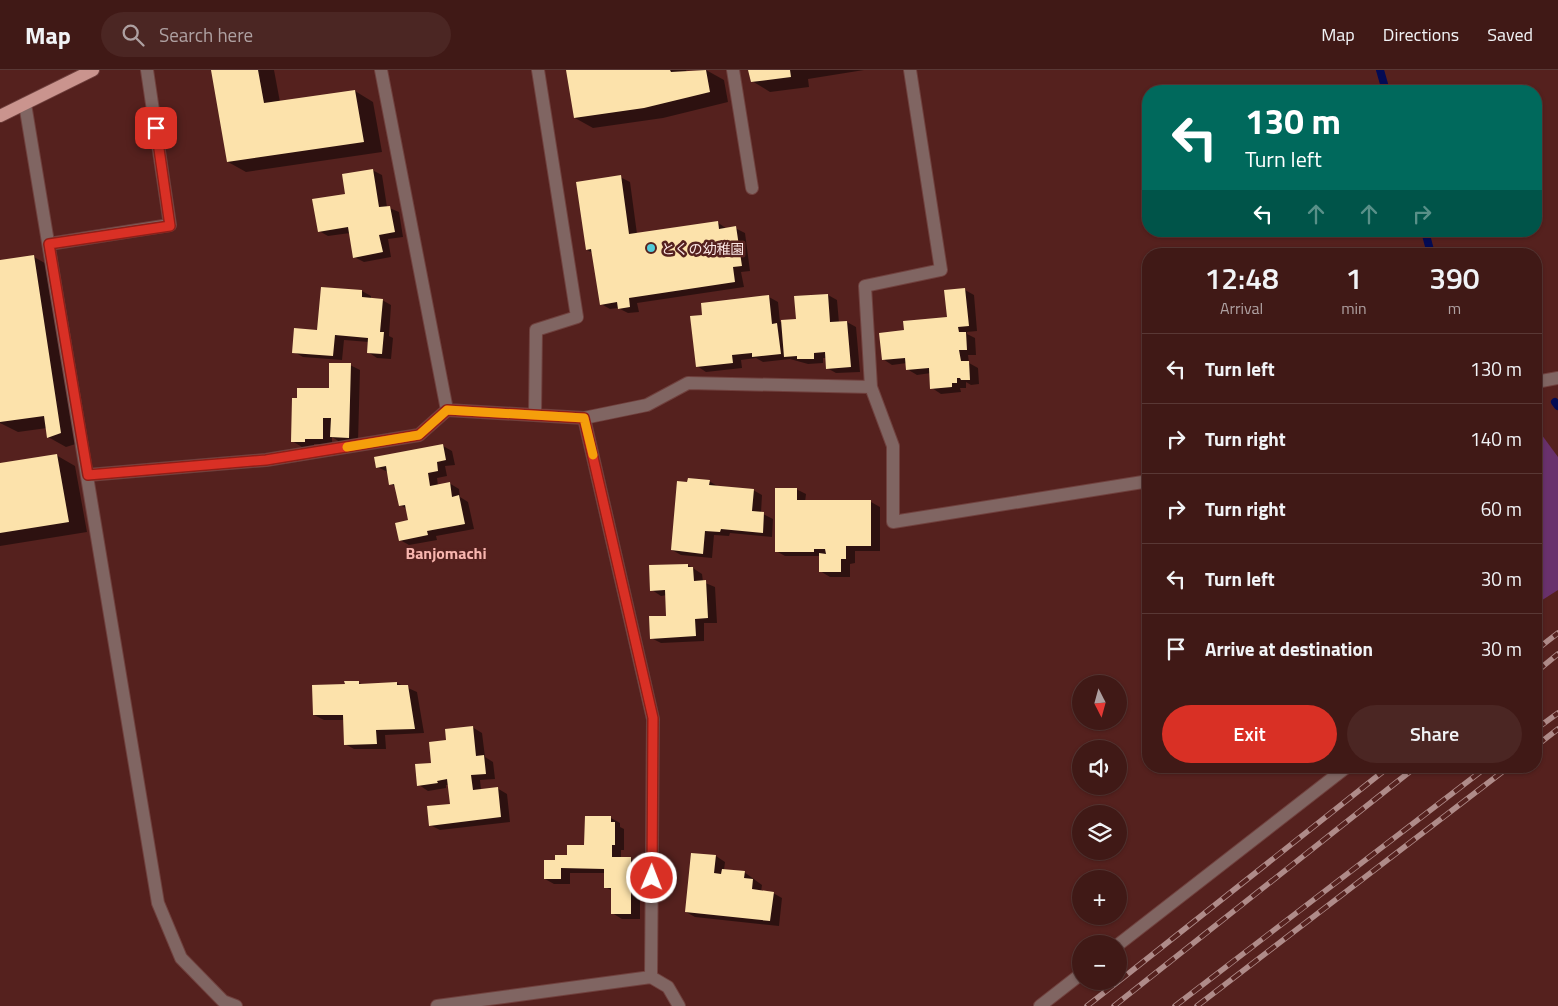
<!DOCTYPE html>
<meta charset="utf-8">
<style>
:root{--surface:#401916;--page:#4b2623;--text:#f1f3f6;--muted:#aea0a1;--line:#593835;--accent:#d93025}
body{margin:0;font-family:"Titillium Web","Noto Sans JP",sans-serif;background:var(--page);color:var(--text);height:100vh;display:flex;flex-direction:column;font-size:19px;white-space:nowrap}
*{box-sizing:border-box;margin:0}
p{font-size:16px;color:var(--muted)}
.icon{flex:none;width:28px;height:28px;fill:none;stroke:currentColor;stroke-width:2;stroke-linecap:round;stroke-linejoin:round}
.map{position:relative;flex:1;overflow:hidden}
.panel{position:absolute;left:1142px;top:178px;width:400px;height:525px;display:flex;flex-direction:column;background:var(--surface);border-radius:20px;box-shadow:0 1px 4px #0004,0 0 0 1px var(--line)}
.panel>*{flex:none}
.hud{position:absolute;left:1142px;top:15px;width:400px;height:152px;border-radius:20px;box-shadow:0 1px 4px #0004,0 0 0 1px var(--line);background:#00695c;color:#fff;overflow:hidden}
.needle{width:32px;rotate:174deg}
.controls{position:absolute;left:1072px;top:605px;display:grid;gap:10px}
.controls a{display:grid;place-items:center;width:55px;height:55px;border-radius:50%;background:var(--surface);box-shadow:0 1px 4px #0004,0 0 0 1px var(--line);font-size:25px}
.pin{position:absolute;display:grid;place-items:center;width:42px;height:42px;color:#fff;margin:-21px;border-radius:10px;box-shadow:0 2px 8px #0006}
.me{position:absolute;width:55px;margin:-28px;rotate:1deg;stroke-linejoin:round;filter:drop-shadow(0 0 4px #0008)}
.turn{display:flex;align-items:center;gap:18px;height:105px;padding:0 20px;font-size:22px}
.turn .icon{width:65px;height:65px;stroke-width:2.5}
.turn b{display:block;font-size:35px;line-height:42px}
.lanes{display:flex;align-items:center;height:48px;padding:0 20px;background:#0003;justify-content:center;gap:25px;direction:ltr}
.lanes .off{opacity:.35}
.eta{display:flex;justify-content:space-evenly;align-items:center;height:85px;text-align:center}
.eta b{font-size:30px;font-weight:600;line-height:35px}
.primary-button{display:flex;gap:10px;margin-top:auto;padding:10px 20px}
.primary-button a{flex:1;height:58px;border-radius:30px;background:var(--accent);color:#fff;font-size:20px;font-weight:600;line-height:58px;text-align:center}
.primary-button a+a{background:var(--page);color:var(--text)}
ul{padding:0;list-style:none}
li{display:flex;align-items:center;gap:15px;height:70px;padding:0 20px;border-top:1px solid var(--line)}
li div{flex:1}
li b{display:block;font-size:19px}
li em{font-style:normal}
header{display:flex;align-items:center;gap:30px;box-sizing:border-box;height:70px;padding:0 25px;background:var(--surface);border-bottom:1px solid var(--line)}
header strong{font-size:24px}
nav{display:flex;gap:28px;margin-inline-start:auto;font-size:18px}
.search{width:350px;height:45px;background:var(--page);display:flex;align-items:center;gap:12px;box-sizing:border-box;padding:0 18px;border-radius:28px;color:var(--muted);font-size:19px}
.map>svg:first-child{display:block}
.green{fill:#69316c}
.shadow{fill:#0007}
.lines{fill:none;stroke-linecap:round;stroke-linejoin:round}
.stream{stroke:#030b54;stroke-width:8}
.building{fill:#fce2ab}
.minor-casing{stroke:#70413e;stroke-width:14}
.major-casing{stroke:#70413e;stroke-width:14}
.minor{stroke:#806562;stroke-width:12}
.major{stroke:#ca948e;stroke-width:12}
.rail-casing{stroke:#af8b89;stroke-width:5.5}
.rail{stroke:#55211e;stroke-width:4;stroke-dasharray:11;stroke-linecap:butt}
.route-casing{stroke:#8d1f18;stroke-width:12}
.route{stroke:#d93025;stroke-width:9}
.slow{stroke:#f59e0b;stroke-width:9}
.poi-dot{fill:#52cbd9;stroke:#55211e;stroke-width:2}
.labels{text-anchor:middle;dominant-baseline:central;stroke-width:5;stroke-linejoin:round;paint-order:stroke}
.poi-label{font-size:14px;fill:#fce7e5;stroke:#55211e;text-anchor:start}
.quarter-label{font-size:16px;font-weight:bold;fill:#f8b5ae;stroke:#55211e}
</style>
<header>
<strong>Map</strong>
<div class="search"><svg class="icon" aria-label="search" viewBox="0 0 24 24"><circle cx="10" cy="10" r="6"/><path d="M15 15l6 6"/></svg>Search here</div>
<nav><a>Map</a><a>Directions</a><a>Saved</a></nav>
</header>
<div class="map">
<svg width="1558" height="936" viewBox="0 0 1558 936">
<rect width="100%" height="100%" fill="#55211e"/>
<!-- green -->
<path class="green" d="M1536,357L1558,387V520L1536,534Z"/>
<!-- shadow -->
<path class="shadow" d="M213,0H274L280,32L355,21L373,32L382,82L246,102L228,92Z
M568,0H686L687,2L706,0L724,10L728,32L663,48L593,58L575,48Z
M750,0H864L808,9L809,17L770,22L752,11Z
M372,100L382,105L387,137L399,142L403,167L388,169L391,187L364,192L354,187L350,163L328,166L319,161L347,125Z
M620,107L630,112L637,164L717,152L727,159L735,158L745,163L750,201L741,202L744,217L637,233L639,242L628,243L618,238L610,239L601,234L593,183L587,180Z
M34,187L52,197L79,373L66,377L48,367L47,358L18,362L0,353V191Z
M965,220L974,225L977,261L967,262V264L975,268L976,285H968L969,293L978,298L979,314L971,315L966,312V318H960L961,322L941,324L932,318L931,303L917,305L907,299V293L892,295L883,289L905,262L948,248Z
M362,221L371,226V229L382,230L391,235L389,266L393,268L391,289L377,288L368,282L369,272L344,270L342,290L303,287L294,282Z
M828,225L837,230L839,253L847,252L856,257L860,302L836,303L827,298L826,288H823V293L808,294L790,289L763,292L756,288L741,290L742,298L706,302L697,296L704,246L769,227L778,232L780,252L797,250Z
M350,295L360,300L358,372H340L332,367V374H314V377H302L292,371Z
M443,376L452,381L455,395L445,396L447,406L437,408L438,416L449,413L459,419L460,427L468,432L474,459L436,466L437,470L409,475L400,470L409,451L407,439L400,435L396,417L391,414L388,402L377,397Z
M56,385L75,396L87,462L0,476V394Z
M709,411L719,417L753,420L762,425L761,443L773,449L772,467L730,463L729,466L714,465L712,488L681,485L672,480L688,413Z
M796,419L806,424L805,432H871L880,437V481H855V493L850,494V507H830L820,501V486H785L776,481Z
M688,495L702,504L703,512L715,517L717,553H704V571L661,573L651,568L668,547L667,525L661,526L652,520Z
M358,612L363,615L397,613L417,622L424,663L385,665L386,679H354L345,674V650H324L314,645L346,616Z
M472,657L482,663L485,687L493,692L495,709L480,710L481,720L497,718L507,724L510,752L440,760L430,755L451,735L449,715H446V718L428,721L419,715L447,671Z
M611,748L620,753V757L624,759V780H621V789H630L640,794V849H622L612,843L613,821L605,817V803H570V814H554L545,809L557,791L586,776Z
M716,786L725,792L724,800L744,802L762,815L761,822L773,823L782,828L779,856L695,847L686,842Z"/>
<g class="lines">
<!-- stream -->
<path class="stream" d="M1380,0L1386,21
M1425,161L1431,184
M1555,332L1558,336"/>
</g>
<!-- building -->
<path class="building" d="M211,0H258L264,33L355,20L364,72L227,92Z
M566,0H670L671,2L706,0L710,22L644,38L574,48Z
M748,0H790L791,7L751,12Z
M373,99L379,137L390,136L395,162L379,165L383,182L353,188L348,157L318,162L312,129L345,124L342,104Z
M621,105L629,164L718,151L719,159L736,156L742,196L733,197L735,212L629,228L630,237L618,239L617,232L600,235L591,179L586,180L576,112Z
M34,185L61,363L47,368L44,346L0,352V190Z
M321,217L362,220V227L383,229L380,262H384L382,284L367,283L368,268L335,265L333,286L292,283L294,258L317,260Z
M965,218L969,256L958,257L959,262H966L967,280H959L961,291H969L970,310H961L960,308H957V313H952V317L930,319L929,298L906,300L905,288L882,290L879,263L904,260L903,251L947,247L944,220Z
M828,224L830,252L847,251L851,297L826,299L825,282L814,283V289H797V286L784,287L781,250L796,249L794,226Z
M769,225L772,254L777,253L781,284L752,287V283L732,285L733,293L696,297L690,246L702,245L701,233Z
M329,293H351L349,368L330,367L331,348H323V369H305V372H291L292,328H297V318H329Z
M443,374L446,390L437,392L438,401L428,403L430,416L450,412L452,427L459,425L465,454L427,461L428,465L399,471L395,453L408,450L405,435L399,436L394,414L389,415L386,396L376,398L374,387Z
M57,384L69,452L0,463V393Z
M688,408L710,410L709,415L754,419L752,441L764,442L763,463L721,459L720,462L705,461L703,484L671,480L677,411L687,412Z
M775,418H797V430H871V476H846V489H841V502H819V483L826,484L825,479H814V482H775Z
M688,494V497H693L694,511L706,510L708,548L695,549L696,566L650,569L649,546H666L665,520L650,521L649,495Z
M344,611H359V614L397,612V615H408L415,659L376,660L377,674L344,675L343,645H313L312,615L345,614Z
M473,656L476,686L484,685L486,704L471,705L473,720L498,717L501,747L429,756L427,736L450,734L447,709L437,711L438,713L417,716L415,694L431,693L429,672L446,670L445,659Z
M585,746H611V752H615V775H612V787H631V844H611V818H604V799L561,798V809H544V790H555V785H567V775H584Z
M691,783L716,785L714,803L721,804L722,799L745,801L744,808L753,809L752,819L774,822L770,851L685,842Z"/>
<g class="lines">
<!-- minor casing -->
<g class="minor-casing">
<path id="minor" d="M381,0L447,340L584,348L647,335L688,313L871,317L893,376V452L1149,411
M733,0L752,118
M25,34L158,833L181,888L223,931L236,936
M49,174L170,155L147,0
M1536,312L1558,308
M871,317L865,216L941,200L910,0
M535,345L536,260L577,247L538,0
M584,348L653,649L651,907
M88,405L266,390L419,365L447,340
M1119,874L1348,696
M437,936L651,907L668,917L679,936
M1040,936L1081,904"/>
</g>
<!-- major casing -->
<g class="major-casing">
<path id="major" d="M0,46L93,0"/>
</g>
<!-- minor -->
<use href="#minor" class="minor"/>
<!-- major -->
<use href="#major" class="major"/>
<!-- rail casing -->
<g class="rail-casing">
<path id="rail" d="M1536,580L1558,563
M1536,602L1558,584
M1536,659L1558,643
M1536,676L1558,659
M1119,911L1390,696
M1087,936L1119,911
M1114,936L1417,696
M1175,936L1488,696
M1197,936L1510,696"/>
</g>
<!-- rail -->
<use href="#rail" class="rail"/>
</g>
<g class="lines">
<!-- route casing -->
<g class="route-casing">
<path id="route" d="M156,58L170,156L49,174L88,405L266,390L419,365L447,340L584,348L653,648L652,808"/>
</g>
<!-- route -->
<use href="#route" class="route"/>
<!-- slow -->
<path class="slow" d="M347,377L419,365L447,340L584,348L593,385"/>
</g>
<!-- markers -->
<circle class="poi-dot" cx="651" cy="178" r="5"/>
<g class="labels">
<!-- poi labels -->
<g class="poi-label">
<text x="661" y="178">とくの幼稚園</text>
</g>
<!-- quarter labels -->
<g class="quarter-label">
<text x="446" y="483">Banjomachi</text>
</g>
</g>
</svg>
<div class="controls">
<a><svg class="needle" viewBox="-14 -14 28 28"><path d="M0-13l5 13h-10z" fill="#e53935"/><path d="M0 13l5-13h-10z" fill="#aea0a1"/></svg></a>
<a><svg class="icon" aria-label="sound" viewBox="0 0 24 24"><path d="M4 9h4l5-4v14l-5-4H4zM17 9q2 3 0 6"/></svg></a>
<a><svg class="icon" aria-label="layers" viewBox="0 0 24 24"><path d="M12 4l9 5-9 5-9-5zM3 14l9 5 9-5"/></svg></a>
<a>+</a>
<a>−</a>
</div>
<div class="pin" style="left:156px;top:58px;background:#d93025"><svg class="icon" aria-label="arrive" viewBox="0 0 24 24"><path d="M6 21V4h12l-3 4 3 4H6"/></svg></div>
<svg class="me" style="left:652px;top:808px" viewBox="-20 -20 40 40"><circle r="17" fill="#d93025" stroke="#fff" stroke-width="3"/><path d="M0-11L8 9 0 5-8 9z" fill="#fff"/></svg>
<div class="hud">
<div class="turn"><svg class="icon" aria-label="left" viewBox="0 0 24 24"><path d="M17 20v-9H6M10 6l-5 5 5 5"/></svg><div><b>130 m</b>Turn left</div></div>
<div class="lanes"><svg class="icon" aria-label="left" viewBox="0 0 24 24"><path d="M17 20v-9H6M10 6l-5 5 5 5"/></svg><svg class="icon off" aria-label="ahead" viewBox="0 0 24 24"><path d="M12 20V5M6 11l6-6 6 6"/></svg><svg class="icon off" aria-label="ahead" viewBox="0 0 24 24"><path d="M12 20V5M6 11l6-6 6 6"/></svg><svg class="icon off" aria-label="right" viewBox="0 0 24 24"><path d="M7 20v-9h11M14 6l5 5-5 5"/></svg></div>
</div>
<section class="panel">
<div class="eta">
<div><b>12:48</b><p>Arrival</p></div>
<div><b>1</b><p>min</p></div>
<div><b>390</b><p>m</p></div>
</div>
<ul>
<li><svg class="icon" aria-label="left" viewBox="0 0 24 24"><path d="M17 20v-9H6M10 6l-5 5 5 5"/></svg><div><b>Turn left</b></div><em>130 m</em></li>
<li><svg class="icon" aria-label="right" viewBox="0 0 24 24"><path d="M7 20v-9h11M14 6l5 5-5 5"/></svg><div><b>Turn right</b></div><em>140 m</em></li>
<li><svg class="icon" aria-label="right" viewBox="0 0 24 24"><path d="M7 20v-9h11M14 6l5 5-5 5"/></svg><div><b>Turn right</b></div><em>60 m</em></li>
<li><svg class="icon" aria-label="left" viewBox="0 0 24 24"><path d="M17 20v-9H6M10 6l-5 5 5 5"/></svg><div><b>Turn left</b></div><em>30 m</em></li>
<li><svg class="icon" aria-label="arrive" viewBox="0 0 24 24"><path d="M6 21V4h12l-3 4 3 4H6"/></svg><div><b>Arrive at destination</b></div><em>30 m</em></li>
</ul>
<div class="primary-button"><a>Exit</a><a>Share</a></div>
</section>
</div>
